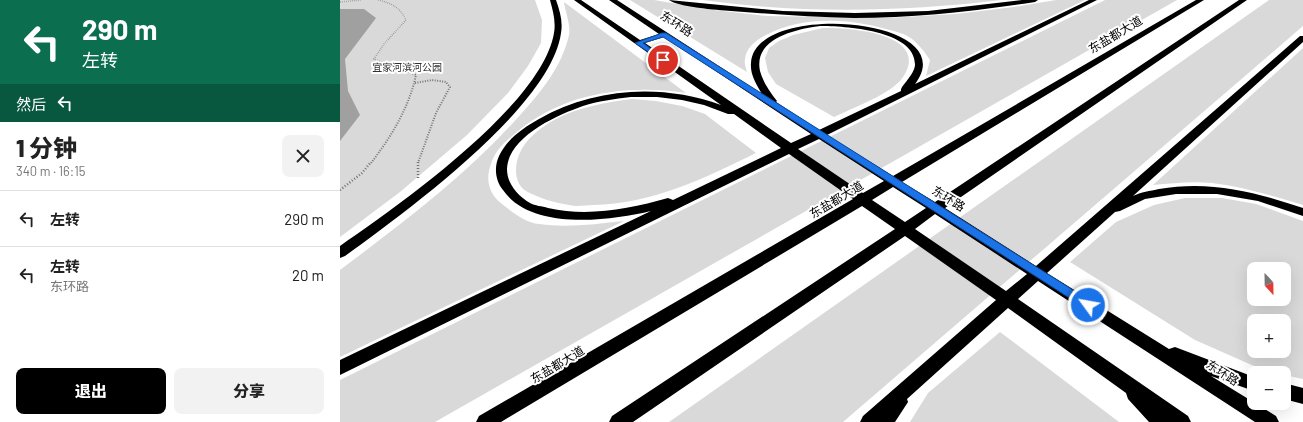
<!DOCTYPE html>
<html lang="zh">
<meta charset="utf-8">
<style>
:root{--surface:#fff;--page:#f2f2f2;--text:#222;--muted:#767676;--line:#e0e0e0;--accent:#000}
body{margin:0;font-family:Barlow,"Noto Sans SC",sans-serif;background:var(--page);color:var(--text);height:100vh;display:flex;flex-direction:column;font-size:15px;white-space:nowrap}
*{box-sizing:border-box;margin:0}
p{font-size:13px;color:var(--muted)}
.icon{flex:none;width:22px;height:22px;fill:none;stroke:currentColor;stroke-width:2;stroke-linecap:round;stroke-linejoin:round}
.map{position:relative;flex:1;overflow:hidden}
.panel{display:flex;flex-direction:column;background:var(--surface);width:340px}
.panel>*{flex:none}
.guide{background:#0b6e4f;color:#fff;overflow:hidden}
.needle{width:26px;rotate:158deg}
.fabs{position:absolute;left:907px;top:262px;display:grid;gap:8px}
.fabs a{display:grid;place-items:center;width:44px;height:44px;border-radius:8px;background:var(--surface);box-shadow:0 4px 16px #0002;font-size:20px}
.pin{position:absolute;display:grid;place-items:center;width:34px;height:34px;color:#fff;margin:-17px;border:2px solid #fff;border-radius:50%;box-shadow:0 1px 4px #0007}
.me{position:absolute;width:44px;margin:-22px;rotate:302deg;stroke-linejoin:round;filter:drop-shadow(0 0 3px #0008)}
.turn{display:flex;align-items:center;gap:14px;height:84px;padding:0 16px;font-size:18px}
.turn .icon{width:52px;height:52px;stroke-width:2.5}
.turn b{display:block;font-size:28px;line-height:34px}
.then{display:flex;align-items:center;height:38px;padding:0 16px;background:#0003;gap:8px;font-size:15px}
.round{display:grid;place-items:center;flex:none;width:42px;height:42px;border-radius:8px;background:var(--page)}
.summary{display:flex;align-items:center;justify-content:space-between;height:68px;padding:0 16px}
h1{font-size:24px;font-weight:800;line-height:30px}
.cta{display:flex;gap:8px;margin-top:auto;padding:8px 16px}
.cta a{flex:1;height:46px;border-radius:8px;background:var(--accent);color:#fff;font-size:16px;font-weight:800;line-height:46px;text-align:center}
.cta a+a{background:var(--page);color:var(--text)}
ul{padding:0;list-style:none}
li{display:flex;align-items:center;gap:12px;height:56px;padding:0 16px;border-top:1px solid var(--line)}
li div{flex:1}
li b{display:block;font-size:15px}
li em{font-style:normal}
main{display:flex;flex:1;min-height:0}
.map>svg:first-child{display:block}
.green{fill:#d9d9d9;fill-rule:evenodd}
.water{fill:#a0a0a0}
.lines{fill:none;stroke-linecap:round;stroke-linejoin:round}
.path-far2{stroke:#747474;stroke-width:1.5;stroke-dasharray:0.5 1.5;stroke-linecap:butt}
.path-far1{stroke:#747474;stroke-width:2;stroke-dasharray:1 1.5;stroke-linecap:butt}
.path{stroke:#747474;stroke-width:2.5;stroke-dasharray:1 2;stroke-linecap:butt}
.highway{fill:#000;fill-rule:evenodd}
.route{fill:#1a73e8;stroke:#114b97}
.labels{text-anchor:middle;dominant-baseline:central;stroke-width:4;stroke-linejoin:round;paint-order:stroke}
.far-park-label{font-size:10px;fill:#303030;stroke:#fff}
.street-label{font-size:12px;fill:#000;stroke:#fff}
</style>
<main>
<section class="panel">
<div class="guide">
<div class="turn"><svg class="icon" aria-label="left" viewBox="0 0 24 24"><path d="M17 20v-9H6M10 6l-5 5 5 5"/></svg><div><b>290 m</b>左转</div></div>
<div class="then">然后<svg class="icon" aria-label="left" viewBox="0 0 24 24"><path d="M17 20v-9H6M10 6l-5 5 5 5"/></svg></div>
</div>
<div class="summary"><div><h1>1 分钟</h1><p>340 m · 16:15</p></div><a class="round"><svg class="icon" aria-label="close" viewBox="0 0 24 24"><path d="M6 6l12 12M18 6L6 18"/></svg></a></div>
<ul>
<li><svg class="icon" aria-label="left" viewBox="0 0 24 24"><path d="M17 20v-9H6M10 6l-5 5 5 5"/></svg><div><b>左转</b></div><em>290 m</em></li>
<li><svg class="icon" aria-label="left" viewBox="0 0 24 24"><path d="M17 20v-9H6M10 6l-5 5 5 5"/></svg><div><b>左转</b><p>东环路</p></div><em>20 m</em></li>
</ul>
<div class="cta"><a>退出</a><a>分享</a></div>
</section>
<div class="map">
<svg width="963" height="422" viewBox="0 0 963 422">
<rect width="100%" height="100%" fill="#fff"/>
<!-- green -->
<path class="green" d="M0,0H195L202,20L201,43L188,66L168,93L127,135L60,192L0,237Z
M290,0H314L374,10L427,16L548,18L616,14L674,7L716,0H745L586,76L590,60C584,51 578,43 569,37C563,33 553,31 546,29C508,18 462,16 426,35C416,40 406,48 405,59C404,63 406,68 407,72Z
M363,0H661C561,12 462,14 363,0Z
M765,0H837L95,422H0V380Z
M929,0H963V26L503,422H329Z
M224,2L346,93C287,84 223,93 177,132C166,141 155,150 151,164C145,180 149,194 162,204C172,212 186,223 199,224C227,228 256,224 284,221L0,357V270C64,222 128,174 181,114C202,91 222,66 229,35C231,25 225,11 224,2Z
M483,28C507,27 592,33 563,77C552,94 512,108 494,117L436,84L428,72L425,58L429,48L439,41L453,35Z
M963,48V205C933,196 904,187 872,183C853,181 833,183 813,185Z
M292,99L316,101L342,106L365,114L416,153C365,178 312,204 253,205C246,205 237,207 229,205C216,203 198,198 186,191C179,187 176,178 176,171C176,146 196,130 216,119C239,107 267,102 292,99Z
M845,198H882L916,204L963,221V379L944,375V373L923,370L855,340L730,262L776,222L814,205ZM914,269H944V299H914ZM914,321H944V351H914Z
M660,332L779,422H570L588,393Z"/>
<!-- water -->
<path class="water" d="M0,9H24L36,18L5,59L8,91L20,115L0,141Z"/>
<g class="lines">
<!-- path-far2 -->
<path class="path-far2" d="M38,0C51,3 60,7 66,20L44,44L34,59L69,72
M0,2L21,0"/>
<!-- path-far1 -->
<path class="path-far1" d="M75,83L92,80L106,82L110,87L96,113L78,163
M31,163C51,137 69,108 76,75L67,71"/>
<!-- path -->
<path class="path" d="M78,162V180
M0,190L22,173L31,162"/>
<!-- highway -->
<path class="highway" d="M210,0H216C220,11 223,22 221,33C211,107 64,213 5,256L0,258V246C59,205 202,105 214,33C216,22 213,11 210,0Z
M234,0H241L300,40L319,34L269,0H277L422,94C416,84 410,74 411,63C414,0 626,17 575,84L749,0H757L487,135L553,176L856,0H864L562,182L595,202L899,0H907L605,208L696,266L960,36H963V42L793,196C801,192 810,191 819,189C870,180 915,192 963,208V216L918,201L877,194H836L805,199L780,211L775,212L707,273L829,349L835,347L914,377V391L871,376L936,416L939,422H915L698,281L678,299L848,416L851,422H809L788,399L786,393L668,308L567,399L568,402L555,422H520L523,416L656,300L565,236L293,422H269L272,416L555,229L522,206L161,422H136L139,416L513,199L449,154L0,375V360L311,211C269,221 191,231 163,190C155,180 154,167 159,156C167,139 183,128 199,119C253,88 321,83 381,105ZM480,26C504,26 576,30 575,65C574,76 560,86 561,91L479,130L436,102L437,101C430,92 423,82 420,71C413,38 457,29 480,26ZM324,37L471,134L451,143L305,43ZM291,97H317L342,100L364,105L388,114H394L441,148L333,200L328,198C289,209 248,217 208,208C202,206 195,206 190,203C178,196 167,184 167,169C168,137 217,115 243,106C258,101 274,99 291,97ZM479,139L544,181L523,193L458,149ZM553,187L586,208L565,222L532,200ZM595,214L687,274L666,291L575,229Z
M329,0L443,11L515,13L588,11L682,0H698L695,2C635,11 575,18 514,18C473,17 432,14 391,11C377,10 338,7 329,0Z
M944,383L963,388V404L944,399Z"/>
</g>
<!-- route -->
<path class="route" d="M322,33H326L752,302L754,305L752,308L748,310L745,308L323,37L303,43L325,59V61L323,62L295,43Z"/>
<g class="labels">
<!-- far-park labels -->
<g class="far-park-label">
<text x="67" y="67">宜家河滨河公园</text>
</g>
<!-- street labels -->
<g class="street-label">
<text transform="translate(337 23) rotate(33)">东环路</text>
<text transform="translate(775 34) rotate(-31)">东盐都大道</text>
<text transform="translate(609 198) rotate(32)">东环路</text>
<text transform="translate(496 199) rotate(-31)">东盐都大道</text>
<text transform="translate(217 364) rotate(-31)">东盐都大道</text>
<text transform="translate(883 372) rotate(33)">东环路</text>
</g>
</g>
</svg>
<div class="fabs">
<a><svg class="needle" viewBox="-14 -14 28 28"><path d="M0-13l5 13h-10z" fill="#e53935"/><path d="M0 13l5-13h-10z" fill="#767676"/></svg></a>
<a>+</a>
<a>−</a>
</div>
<div class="pin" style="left:323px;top:60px;background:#d93025"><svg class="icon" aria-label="arrive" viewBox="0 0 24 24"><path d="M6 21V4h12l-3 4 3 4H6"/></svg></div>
<svg class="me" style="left:748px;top:305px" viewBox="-20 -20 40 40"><circle r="17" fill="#1a73e8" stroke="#fff" stroke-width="3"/><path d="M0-11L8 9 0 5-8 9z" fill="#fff"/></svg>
</div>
</main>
